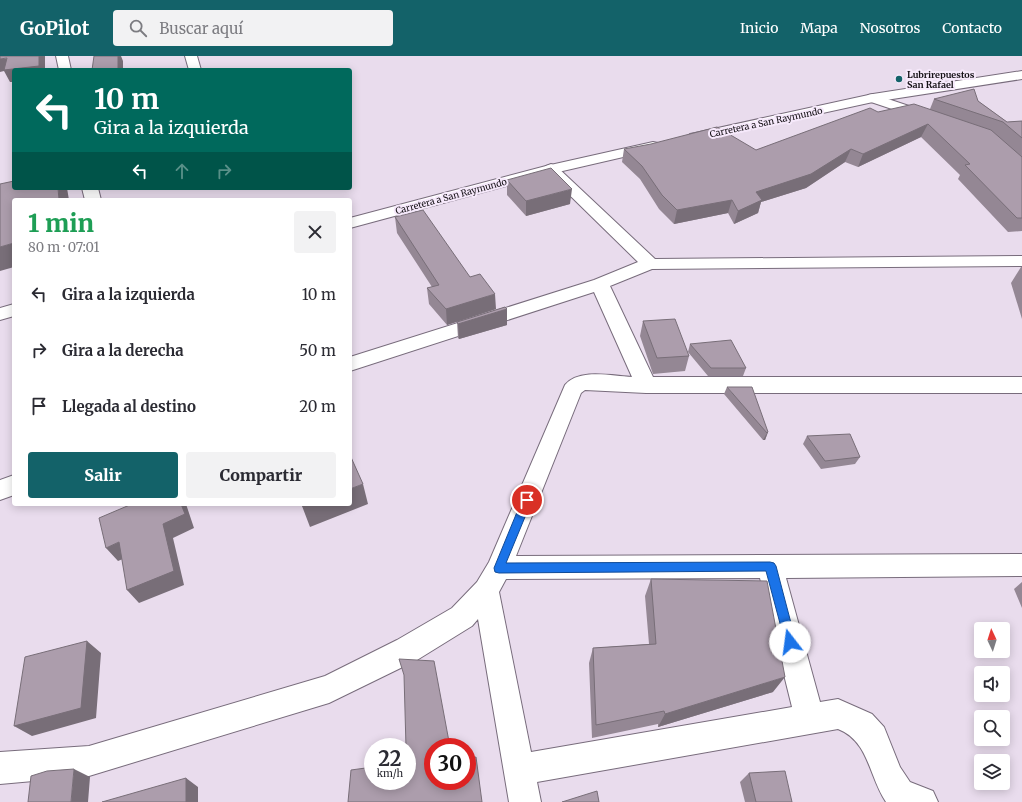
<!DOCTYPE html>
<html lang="es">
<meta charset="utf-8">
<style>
:root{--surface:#fff;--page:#f2f2f3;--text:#2b2b33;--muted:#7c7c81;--accent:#136269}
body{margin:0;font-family:Merriweather,serif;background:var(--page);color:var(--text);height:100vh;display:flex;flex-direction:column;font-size:15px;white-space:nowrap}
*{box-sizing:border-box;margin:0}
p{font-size:13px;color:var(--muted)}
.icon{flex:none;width:22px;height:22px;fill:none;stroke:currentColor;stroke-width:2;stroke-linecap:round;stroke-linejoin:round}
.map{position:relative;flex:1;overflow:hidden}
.drawer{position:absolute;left:12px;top:142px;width:340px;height:308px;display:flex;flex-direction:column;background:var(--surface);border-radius:4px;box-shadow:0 2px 10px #0003}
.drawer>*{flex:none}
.hud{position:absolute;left:12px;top:12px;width:340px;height:122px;border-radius:4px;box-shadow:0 2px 10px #0003;background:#00695c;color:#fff;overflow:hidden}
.needle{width:26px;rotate:356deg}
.controls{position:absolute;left:974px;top:566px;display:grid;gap:8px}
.controls a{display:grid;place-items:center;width:36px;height:36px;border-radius:4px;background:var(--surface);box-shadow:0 2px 10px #0003;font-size:20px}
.speed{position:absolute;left:364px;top:682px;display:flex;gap:8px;font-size:20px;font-weight:700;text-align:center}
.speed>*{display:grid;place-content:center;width:52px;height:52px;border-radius:50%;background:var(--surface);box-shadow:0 2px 10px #0003;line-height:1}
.speed small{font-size:10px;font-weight:400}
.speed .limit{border:6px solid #d22;background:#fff;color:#111}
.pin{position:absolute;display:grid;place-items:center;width:34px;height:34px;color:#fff;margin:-17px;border:2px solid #fff;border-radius:50%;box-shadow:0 1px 4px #0007}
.me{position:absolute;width:44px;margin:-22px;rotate:345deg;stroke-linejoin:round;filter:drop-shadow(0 0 3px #0008)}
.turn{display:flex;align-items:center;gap:14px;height:84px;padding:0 16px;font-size:18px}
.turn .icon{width:52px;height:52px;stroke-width:2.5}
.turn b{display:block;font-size:28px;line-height:34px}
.lanes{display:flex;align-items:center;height:38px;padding:0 16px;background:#0003;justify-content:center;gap:20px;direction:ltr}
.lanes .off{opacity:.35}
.round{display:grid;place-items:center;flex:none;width:42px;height:42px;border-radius:4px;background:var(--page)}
.head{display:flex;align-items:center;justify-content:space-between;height:68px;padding:0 16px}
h1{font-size:24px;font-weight:800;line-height:30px;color:#1e9e55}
.primary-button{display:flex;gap:8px;margin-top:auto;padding:8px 16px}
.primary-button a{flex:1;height:46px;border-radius:4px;background:var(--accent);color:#fff;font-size:16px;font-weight:800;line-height:46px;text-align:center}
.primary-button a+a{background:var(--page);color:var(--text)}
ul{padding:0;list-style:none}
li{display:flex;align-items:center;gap:12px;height:56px;padding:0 16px}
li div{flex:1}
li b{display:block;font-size:15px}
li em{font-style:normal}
header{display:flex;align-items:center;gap:24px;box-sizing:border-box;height:56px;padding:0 20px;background:var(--accent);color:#fff}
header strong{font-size:19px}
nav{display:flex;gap:22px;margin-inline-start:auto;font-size:14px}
.search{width:280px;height:36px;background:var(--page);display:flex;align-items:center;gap:10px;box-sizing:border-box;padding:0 14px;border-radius:4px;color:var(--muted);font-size:15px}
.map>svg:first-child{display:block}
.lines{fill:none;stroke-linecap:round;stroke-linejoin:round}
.minor-casing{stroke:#786c7c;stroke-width:2}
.primary-casing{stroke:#786c7c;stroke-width:2}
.minor{fill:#fff;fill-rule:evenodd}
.primary{fill:#fff;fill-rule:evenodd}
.wall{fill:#948794}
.shaded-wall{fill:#786e78}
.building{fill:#ac9dac;stroke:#786e78}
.route{fill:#1a73e8;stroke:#114b97}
.poi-dot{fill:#136269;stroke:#f6e9fb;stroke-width:1.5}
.labels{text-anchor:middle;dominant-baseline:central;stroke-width:4;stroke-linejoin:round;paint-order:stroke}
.far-poi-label{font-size:9px;font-weight:bold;fill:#141015;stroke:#f6e9fb;text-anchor:start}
.far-street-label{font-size:9px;fill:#141015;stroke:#f6e9fb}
</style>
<header>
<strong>GoPilot</strong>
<div class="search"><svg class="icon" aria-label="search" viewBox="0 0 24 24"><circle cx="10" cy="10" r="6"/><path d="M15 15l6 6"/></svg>Buscar aquí</div>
<nav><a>Inicio</a><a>Mapa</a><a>Nosotros</a><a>Contacto</a></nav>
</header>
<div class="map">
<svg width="1022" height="746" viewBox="0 0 1022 746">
<rect width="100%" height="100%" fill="#e9dced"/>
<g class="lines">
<!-- minor casing -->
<g class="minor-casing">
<path id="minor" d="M56,0H68L71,14H59Z
M185,0H197L201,14H189Z
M873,38L933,58L935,61L933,64L928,65L868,45L866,42L868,39Z
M551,108L556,110L655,203L1022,200V210L652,213L610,230L653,321H1022V337H646L585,334L581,337L516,500L1022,498V520L786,522L820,646L838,643L872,658L884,671L900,711L910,726L933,735L938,746H886C869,721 869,685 838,673L537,726L541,746H509L478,563L472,570L417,604L329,647L89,720L0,728V696L89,690L325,620L397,584L452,552L477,526L489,506L565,329C579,312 612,320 632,321L594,236L350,315V301L594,224L638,206L546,116L543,113L546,110ZM760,522L792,651L531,696L499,536L506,523Z
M82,132H98L101,144H85Z
M14,419V439L0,444V424Z"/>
</g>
<!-- primary casing -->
<g class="primary-casing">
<path id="primary" d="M1022,15V23L873,46L695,85L690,84L688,81L690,78L695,77L873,38Z
M653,86L658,87L660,90L658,93L554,117L350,172V162L546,110Z
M14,248V260L0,264V252Z"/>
</g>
<!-- minor -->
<use href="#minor" class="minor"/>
<!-- primary -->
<use href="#primary" class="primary"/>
</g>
<!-- wall -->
<path class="wall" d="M934,43L978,45L1007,66L1022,65V175L1008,176L958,123L960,119L921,81L858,111L845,106L806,132L761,146L758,157L734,168L728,157L674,168L659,153L640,123L622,106L624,93L756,94L878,56L930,53Z
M507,124L570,148L526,160L507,139Z
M395,161L470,221L496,253L447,269L429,248L427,232L432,231L397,177Z
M1021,211H1022V263L1011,227Z
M507,253V269L459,283L458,282L457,266Z
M643,265L689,300L685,315L653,318L640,280Z
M690,288L746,312L743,320H708L688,296Z
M727,331L768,376L765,384H763L724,338Z
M807,380L860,401L855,408L821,413L803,388Z
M651,523L773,636L658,671V668L592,682L589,607L593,592L649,588L645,540Z
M1022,526V552L1014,533Z
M749,717L792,746H745L740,726Z"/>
<!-- shaded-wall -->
<path class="shaded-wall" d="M39,0H45V14H14V26H10L4,15L0,16V3Z
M118,0H121L123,5V14H118Z
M928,68L921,81L858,111L863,98Z
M851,93L845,106L806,132L761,146L758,157L734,168L738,155L756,136Z
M58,132H67L69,144H59Z
M572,133L570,148L526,160V145Z
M732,144L728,157L674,168L677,154Z
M14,187V211L0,215V191Z
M495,238L496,253L447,269L446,253Z
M507,253V269L459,283L458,268Z
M768,376L765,384H763L767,377Z
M363,428L368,448L310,471L302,450L309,448H350V433Z
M181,448H186L194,472L173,482L184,529L139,547L127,534L163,468Z
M119,486L130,500L118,505L106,492Z
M87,585L101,597L96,662L32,680L14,670Z
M785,621L773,636L658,671L665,658Z
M74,713L90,721L88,746H71Z
M186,722L198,731V746H186Z"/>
<!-- building -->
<path class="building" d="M0,0H39V10L4,14L7,2L0,3Z
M94,0H118V14H92Z
M974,33L978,45L1007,66L1022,65V82L1003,66L934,43Z
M914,48L991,74L1022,101V162H1017L965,109L970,108L928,68L863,98L851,93L811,118L756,136L762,144L738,155L732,144L677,154L662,139L642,110L624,93L651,88L717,71L756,94L870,52L878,56Z
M551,112L572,133L526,145L507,124Z
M14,125V132H58L59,144H14V187L0,191V128Z
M423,154L470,221L480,218L495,238L446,253L427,232L439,229L395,161Z
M505,251L507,253L458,268L457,266Z
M675,263L689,300L657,302L643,265Z
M731,284L746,312H711L690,288Z
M727,331H752L768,376L767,377Z
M850,378L860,401L825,405L807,380Z
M350,399L363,428L350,433Z
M132,448H181L185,458L163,468L174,515L127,534L119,486L106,492L99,462Z
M301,448H309L302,450Z
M651,523L767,525L785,621L665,658L664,655L596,669L593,592L656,588Z
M87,585L81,652L14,670L25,601Z
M399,603L434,605L450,691H433V725H467V703L476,701L482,746H348L351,714L373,711V725H407V691H406L404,619Z
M74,713L71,746H28L31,720L47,715Z
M785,715L792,746H756L749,717Z
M186,722V746H102Z
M597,735L599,746H562Z"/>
<!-- route -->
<path class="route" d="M527,439L532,444L506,507L770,506L774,507L776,510L796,586L794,590L790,592L786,590L785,586L766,515L499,517L495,516L494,512L522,444Z"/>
<!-- markers -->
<circle class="poi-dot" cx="899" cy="23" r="4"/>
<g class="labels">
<!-- far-poi labels -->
<g class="far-poi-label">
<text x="907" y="18">Lubrirepuestos<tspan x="907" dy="10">San Rafael</tspan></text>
</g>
<!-- far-street labels -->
<g class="far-street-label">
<text transform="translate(766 66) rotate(-12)">Carretera a San Raymundo</text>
<text transform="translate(451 140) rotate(-15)">Carretera a San Raymundo</text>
</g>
</g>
</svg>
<div class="controls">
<a><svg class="needle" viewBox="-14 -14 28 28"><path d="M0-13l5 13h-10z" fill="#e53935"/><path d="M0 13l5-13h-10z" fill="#7c7c81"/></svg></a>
<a><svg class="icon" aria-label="sound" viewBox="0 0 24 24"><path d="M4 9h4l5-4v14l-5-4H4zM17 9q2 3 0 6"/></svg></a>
<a><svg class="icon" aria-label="search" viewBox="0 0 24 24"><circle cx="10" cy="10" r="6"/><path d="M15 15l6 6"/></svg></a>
<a><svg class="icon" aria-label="layers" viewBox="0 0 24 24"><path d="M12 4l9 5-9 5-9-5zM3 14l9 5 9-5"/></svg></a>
</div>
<div class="speed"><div>22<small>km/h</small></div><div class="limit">30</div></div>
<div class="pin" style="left:527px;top:444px;background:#d93025"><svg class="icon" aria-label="arrive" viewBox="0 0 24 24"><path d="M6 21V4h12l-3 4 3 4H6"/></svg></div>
<svg class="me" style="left:790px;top:586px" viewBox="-20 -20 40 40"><circle r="19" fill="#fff"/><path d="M0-13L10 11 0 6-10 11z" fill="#1a73e8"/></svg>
<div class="hud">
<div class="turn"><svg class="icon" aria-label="left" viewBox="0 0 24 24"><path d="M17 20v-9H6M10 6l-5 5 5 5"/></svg><div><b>10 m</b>Gira a la izquierda</div></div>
<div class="lanes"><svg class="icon" aria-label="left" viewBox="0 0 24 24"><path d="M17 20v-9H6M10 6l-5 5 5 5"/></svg><svg class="icon off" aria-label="ahead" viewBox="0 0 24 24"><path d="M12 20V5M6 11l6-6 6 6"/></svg><svg class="icon off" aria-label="right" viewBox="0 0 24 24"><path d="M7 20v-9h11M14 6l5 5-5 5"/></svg></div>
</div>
<section class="drawer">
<div class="head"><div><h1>1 min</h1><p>80 m · 07:01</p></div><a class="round"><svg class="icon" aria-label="close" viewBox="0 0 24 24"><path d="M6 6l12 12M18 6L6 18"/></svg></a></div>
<ul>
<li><svg class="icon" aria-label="left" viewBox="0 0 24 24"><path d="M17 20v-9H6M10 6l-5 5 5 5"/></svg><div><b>Gira a la izquierda</b></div><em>10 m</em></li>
<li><svg class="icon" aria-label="right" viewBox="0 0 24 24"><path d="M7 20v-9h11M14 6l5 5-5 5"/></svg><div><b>Gira a la derecha</b></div><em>50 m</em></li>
<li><svg class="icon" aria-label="arrive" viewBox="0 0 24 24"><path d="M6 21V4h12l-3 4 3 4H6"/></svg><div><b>Llegada al destino</b></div><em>20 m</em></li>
</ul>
<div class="primary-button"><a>Salir</a><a>Compartir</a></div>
</section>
</div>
